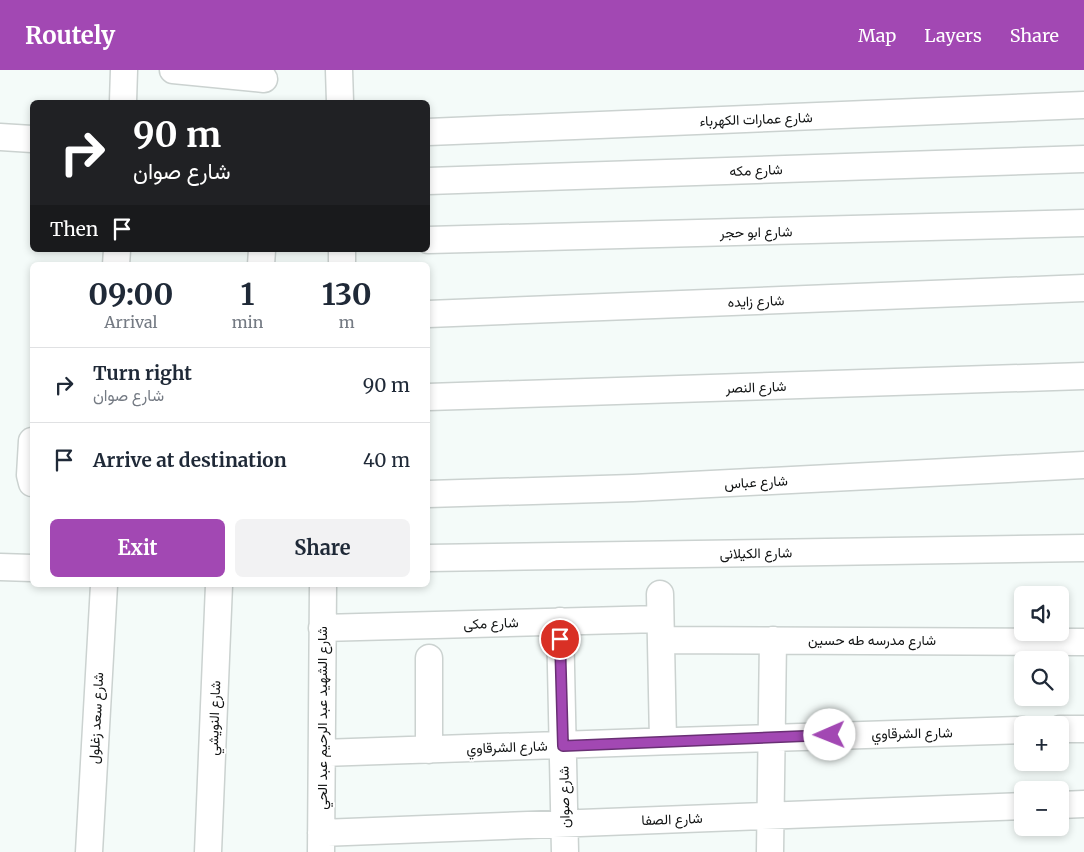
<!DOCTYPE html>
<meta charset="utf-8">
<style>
:root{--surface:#fff;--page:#f2f2f3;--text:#1f2937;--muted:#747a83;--line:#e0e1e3;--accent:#a248b3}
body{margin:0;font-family:Merriweather,Vazirmatn,serif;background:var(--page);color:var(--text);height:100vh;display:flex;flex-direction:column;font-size:19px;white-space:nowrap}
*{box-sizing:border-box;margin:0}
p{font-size:16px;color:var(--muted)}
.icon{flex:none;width:28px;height:28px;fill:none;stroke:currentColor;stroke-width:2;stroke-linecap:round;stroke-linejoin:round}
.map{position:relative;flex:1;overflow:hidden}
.details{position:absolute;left:30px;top:192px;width:400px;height:325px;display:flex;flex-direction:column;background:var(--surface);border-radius:8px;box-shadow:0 2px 8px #0003}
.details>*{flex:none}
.banner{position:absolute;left:30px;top:30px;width:400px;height:152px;border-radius:8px;box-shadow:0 2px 8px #0003;background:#202124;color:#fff;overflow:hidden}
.fabs{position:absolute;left:1014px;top:516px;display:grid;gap:10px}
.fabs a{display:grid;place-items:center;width:55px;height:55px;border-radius:8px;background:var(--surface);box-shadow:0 2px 8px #0003;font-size:25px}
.pin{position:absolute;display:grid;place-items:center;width:42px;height:42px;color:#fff;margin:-21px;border:2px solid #fff;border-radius:50%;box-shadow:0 1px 5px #0007}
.me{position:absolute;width:55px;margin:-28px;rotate:269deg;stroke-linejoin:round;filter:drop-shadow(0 0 4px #0008)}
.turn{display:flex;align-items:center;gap:18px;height:105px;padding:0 20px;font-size:22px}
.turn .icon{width:65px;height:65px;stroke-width:2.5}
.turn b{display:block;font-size:35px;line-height:42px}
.then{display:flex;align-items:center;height:48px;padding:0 20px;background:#0003;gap:10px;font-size:19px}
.eta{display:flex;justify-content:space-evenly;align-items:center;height:85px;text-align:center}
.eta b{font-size:30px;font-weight:700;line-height:35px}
.button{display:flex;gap:10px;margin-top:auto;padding:10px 20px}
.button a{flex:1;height:58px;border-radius:8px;background:var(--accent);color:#fff;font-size:20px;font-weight:700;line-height:58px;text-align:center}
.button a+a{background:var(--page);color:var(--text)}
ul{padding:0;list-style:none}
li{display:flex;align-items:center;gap:15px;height:75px;padding:0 20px;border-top:1px solid var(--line)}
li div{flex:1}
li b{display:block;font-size:19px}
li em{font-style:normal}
header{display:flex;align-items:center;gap:30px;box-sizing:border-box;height:70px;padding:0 25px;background:var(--accent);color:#fff}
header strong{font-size:24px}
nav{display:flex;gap:28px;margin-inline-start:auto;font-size:18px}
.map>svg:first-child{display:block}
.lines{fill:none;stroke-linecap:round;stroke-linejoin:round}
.minor-casing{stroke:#cbd2d0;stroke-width:29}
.minor{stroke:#fff;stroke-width:26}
.route-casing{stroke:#692f74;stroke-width:12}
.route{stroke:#a248b3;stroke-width:9}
.labels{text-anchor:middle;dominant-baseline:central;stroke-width:4;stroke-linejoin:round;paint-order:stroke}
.street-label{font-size:14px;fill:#111313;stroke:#fff}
</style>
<header>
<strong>Routely</strong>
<nav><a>Map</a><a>Layers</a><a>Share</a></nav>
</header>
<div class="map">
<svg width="1084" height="782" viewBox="0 0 1084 782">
<rect width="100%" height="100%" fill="#f4fbf9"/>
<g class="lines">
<!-- minor casing -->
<g class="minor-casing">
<path id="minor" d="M173,0L264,9
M339,0L340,32
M123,32L124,0
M428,62L1084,35
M0,67L32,69
M428,111L1084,89
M428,170L1084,153
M342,180V195
M116,195L117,180
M261,195L262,180
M428,244L1084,218
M428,327L1084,306
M32,371L30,405L32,413
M428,424L633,418L1084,395
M428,488L1084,478
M0,497L32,498
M660,524L663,671
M560,551L565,782
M322,558L660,549
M661,570L1084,572
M1060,659H1084
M429,680V588
M322,683C555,676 789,666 1022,660
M1060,735L1084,734
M321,763L1022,736
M89,782L104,515
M208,782L219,515
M321,782L323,515
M770,782L773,570"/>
</g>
<!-- minor -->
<use href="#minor" class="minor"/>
</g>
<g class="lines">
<!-- route casing -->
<g class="route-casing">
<path id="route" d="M560,569L563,676L830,665"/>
</g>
<!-- route -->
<use href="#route" class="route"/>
</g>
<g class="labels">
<!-- street labels -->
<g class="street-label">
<text transform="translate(756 49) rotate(-2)">شارع عمارات الكهرباء</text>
<text transform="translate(756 100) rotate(-2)">شارع مكه</text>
<text transform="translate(756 162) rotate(-1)">شارع ابو حجر</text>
<text transform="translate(756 231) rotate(-2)">شارع زايده</text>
<text transform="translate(756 317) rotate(-2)">شارع النصر</text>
<text transform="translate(756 412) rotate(-3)">شارع عباس</text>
<text transform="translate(756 483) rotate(-1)">شارع الكيلانى</text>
<text transform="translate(491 553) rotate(-2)">شارع مكى</text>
<text x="872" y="570">شارع مدرسه طه حسين</text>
<text transform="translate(96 648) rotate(-87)">شارع سعد زغلول</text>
<text transform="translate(214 648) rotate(-88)">شارع النويشي</text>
<text transform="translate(322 648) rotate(-90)">شارع الشهيد عبد الرحيم عبد الحي</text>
<text transform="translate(912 663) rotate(-1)">شارع الشرقاوي</text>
<text transform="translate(507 677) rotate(-2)">شارع الشرقاوي</text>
<text transform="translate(564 727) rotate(-91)">شارع صوان</text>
<text transform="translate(672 749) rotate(-2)">شارع الصفا</text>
</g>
</g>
</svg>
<div class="fabs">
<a><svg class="icon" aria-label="sound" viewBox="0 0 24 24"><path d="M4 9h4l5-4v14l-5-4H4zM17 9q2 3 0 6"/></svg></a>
<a><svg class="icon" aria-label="search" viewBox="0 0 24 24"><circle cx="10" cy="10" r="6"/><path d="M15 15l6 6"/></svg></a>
<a>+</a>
<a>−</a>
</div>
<div class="pin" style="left:560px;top:569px;background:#d93025"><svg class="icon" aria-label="arrive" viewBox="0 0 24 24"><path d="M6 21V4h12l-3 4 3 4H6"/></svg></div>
<svg class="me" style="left:830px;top:665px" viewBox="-20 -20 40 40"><circle r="19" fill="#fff"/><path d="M0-13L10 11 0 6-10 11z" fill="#a248b3"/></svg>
<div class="banner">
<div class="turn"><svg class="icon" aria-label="right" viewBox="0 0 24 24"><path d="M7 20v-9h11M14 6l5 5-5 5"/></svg><div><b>90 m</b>شارع صوان</div></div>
<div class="then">Then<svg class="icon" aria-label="arrive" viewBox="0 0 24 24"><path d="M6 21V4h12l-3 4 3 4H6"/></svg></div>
</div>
<section class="details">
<div class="eta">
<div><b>09:00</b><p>Arrival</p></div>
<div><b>1</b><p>min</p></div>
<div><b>130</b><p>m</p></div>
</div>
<ul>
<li><svg class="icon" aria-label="right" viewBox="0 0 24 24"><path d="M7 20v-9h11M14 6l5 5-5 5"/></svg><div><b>Turn right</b><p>شارع صوان</p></div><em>90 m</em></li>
<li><svg class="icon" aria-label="arrive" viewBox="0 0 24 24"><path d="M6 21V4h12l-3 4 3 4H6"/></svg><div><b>Arrive at destination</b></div><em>40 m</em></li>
</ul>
<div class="button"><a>Exit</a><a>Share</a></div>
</section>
</div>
